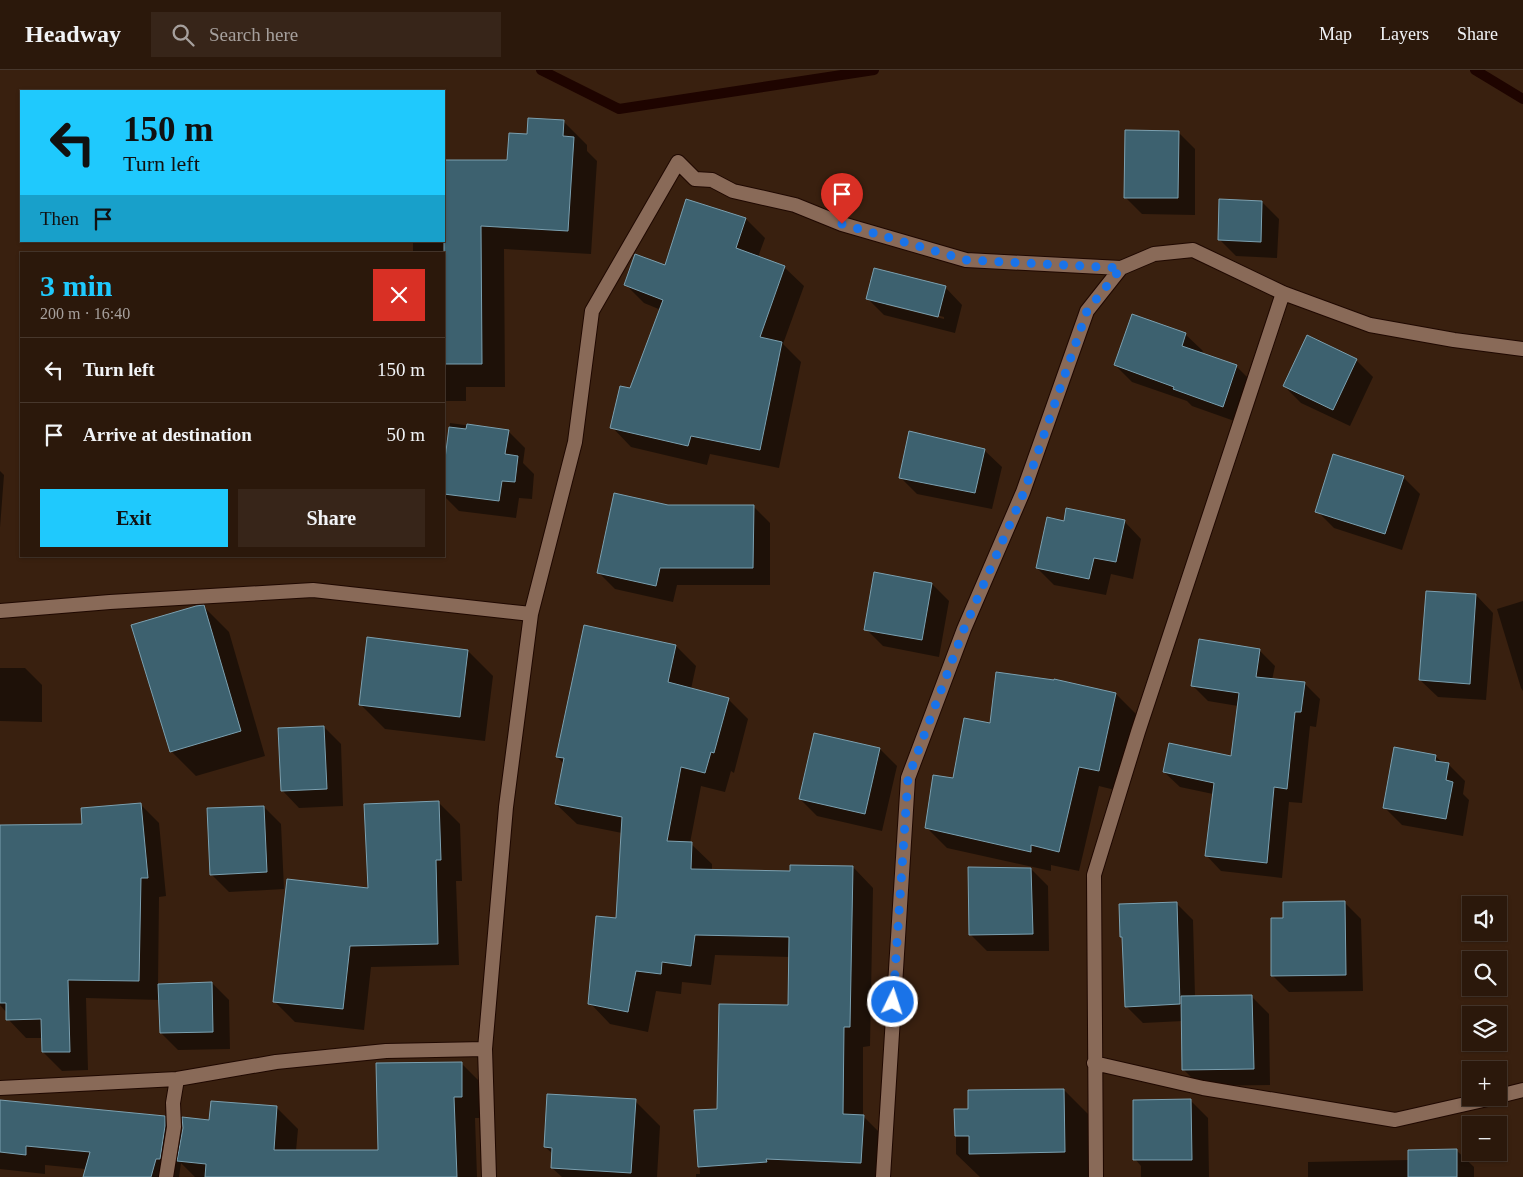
<!DOCTYPE html>
<meta charset="utf-8">
<style>
:root{--surface:#2b180b;--page:#372519;--text:#f1f3f6;--muted:#a6a09d;--line:#47372c;--accent:#1fc9fd}
body{margin:0;font-family:"Times New Roman",serif;background:var(--page);color:var(--text);height:100vh;display:flex;flex-direction:column;font-size:19px;white-space:nowrap}
*{box-sizing:border-box;margin:0}
p{font-size:16px;color:var(--muted)}
.icon{flex:none;width:28px;height:28px;fill:none;stroke:currentColor;stroke-width:2;stroke-linecap:round;stroke-linejoin:round}
.map{position:relative;flex:1;overflow:hidden}
.details{position:absolute;left:20px;top:182px;width:425px;height:305px;display:flex;flex-direction:column;background:var(--surface);border-radius:0px;box-shadow:0 1px 4px #0004,0 0 0 1px var(--line)}
.details>*{flex:none}
.guide{position:absolute;left:20px;top:20px;width:425px;height:152px;border-radius:0px;box-shadow:0 1px 4px #0004,0 0 0 1px var(--line);background:#1fc9fd;color:#111;overflow:hidden}
.fabs{position:absolute;left:1462px;top:826px;display:grid;gap:10px}
.fabs a{display:grid;place-items:center;width:45px;height:45px;border-radius:0px;background:var(--surface);box-shadow:0 1px 4px #0004,0 0 0 1px var(--line);font-size:25px}
.pin{position:absolute;display:grid;place-items:center;width:42px;height:42px;color:#fff;margin:-51px -21px;border-radius:50% 50% 50% 0;rotate:-45deg;box-shadow:0 0 5px #0007}
.pin .icon{rotate:45deg}
.me{position:absolute;width:55px;margin:-28px;rotate:4deg;stroke-linejoin:round;filter:drop-shadow(0 0 4px #0008)}
.turn{display:flex;align-items:center;gap:18px;height:105px;padding:0 20px;font-size:22px}
.turn .icon{width:65px;height:65px;stroke-width:2.5}
.turn b{display:block;font-size:35px;line-height:42px}
.then{display:flex;align-items:center;height:48px;padding:0 20px;background:#0003;gap:10px;font-size:19px}
.round{display:grid;place-items:center;flex:none;width:52px;height:52px;border-radius:0px;background:var(--page)}
.head{display:flex;align-items:center;justify-content:space-between;height:85px;padding:0 20px}
h1{font-size:30px;font-weight:700;line-height:38px;color:var(--accent)}
.button{display:flex;gap:10px;margin-top:auto;padding:10px 20px}
.button a{flex:1;height:58px;border-radius:0px;background:var(--accent);color:#111;font-size:20px;font-weight:700;line-height:58px;text-align:center}
.button a+a{background:var(--page);color:var(--text)}
ul{padding:0;list-style:none}
li{display:flex;align-items:center;gap:15px;height:65px;padding:0 20px;border-top:1px solid var(--line)}
li div{flex:1}
li b{display:block;font-size:19px}
li em{font-style:normal}
header{display:flex;align-items:center;gap:30px;box-sizing:border-box;height:70px;padding:0 25px;background:var(--surface);border-bottom:1px solid var(--line)}
header strong{font-size:24px}
nav{display:flex;gap:28px;margin-inline-start:auto;font-size:18px}
.search{width:350px;height:45px;background:var(--page);display:flex;align-items:center;gap:12px;box-sizing:border-box;padding:0 18px;border-radius:0px;color:var(--muted);font-size:19px}
.map>svg:first-child{display:block}
.shadow{fill:#0007;fill-rule:evenodd}
.lines{fill:none;stroke-linecap:round;stroke-linejoin:round}
.stream{stroke:#1e0400;stroke-width:10}
.building{fill:#3d616f;stroke:#7ba0b0}
.minor-casing{stroke:#1f0800;stroke-width:16}
.minor{stroke:#896a58;stroke-width:14}
.route{stroke:#1a73e8;stroke-width:9;stroke-dasharray:0 16.2}
</style>
<header>
<strong>Headway</strong>
<div class="search"><svg class="icon" aria-label="search" viewBox="0 0 24 24"><circle cx="10" cy="10" r="6"/><path d="M15 15l6 6"/></svg>Search here</div>
<nav><a>Map</a><a>Layers</a><a>Share</a></nav>
</header>
<div class="map">
<svg width="1523" height="1107" viewBox="0 0 1523 1107">
<rect width="100%" height="100%" fill="#39200f"/>
<!-- shadow -->
<path class="shadow" d="M564,52L587,75V81L597,91L591,184L504,179L505,317H466V331H444V184H413V171H444V91H508L528,65Z
M1178,62L1195,79V145L1142,144L1125,127Z
M1262,132L1279,149L1277,188L1236,186L1219,169Z
M746,149L765,168L758,187L784,197L804,216L783,274L801,292L779,398L710,384L707,395L631,377L612,357L630,320L661,240L644,233L625,214L666,196Z
M945,217L962,235L955,263L884,245L867,228ZM886,232L944,247V249L886,235Z
M1185,264L1203,281L1201,284L1237,297L1254,314L1240,353L1192,336L1187,331L1132,312L1115,295Z
M1356,290L1373,307L1350,356L1301,333L1284,316Z
M450,353L508,361L525,378L523,393L534,404L532,429L519,428L516,448L459,441L444,426V408Z
M984,380L1002,397L992,439L917,424L900,407Z
M0,401L4,405L0,458Z
M1403,407L1420,424L1402,480L1334,458L1317,441Z
M753,436L770,453V515H677L673,532L615,519L598,502Z
M1124,451L1141,469L1133,509L1111,504L1106,525L1054,515L1037,498L1064,452Z
M932,514L949,531L939,587L883,576L866,559Z
M1476,525L1493,543L1486,630L1438,627L1420,610Z
M1523,531V621L1521,618L1497,539Z
M203,536L229,562L265,686L196,706L171,681Z
M676,576L696,596L691,619L728,629L748,649L734,703L731,701L725,722L701,716L690,773L712,794V800L792,802L853,797L873,818L870,976L863,977V1046L883,1066L881,1107H696V1104H700L696,1041L718,1040L789,937L790,887L715,885L711,915L682,912L681,924L656,921L648,962L610,954L590,933L618,849L622,763L577,754L556,734L564,694L557,687Z
M1259,580L1275,596L1272,610L1304,613L1320,629L1316,657L1310,656L1302,733L1289,732L1282,808L1221,801L1206,785L1213,724L1180,717L1164,702L1232,687L1238,636L1208,631L1192,615Z
M468,581L493,606L485,671L385,659L360,634Z
M0,598H25L42,615V652L0,651Z
M1116,624L1136,644L1119,721L1099,716L1079,801L1051,795V801L947,778L926,757L954,709L992,654Z
M324,657L341,674L343,736L299,738L282,720Z
M815,664L880,679L897,696L882,761L817,746L800,729Z
M1435,686L1443,693L1448,694L1465,711L1463,724L1469,730L1463,766L1402,755L1385,738Z
M439,733L460,754L462,811H456L459,895L371,897L364,960L295,952L274,931L369,820Z
M140,734L159,753L166,826L159,827L158,915L212,913L229,930L230,979L178,980L161,963L160,930L86,928L88,1000L62,1001L43,982V968H26L8,949L7,943L0,935V756L84,755Z
M264,737L281,754L284,819L229,822L212,805Z
M1031,799L1048,816L1049,881H987L970,864Z
M1344,832L1361,849L1363,921L1289,922L1272,905Z
M1176,833L1193,850L1195,927H1252L1269,944L1270,1015L1200,1016L1183,999V951L1143,953L1126,936L1124,869L1121,867Z
M461,993L482,1014L483,1048H475L477,1107H195L181,1093L179,1107H84L86,1099L45,1095V1104L0,1099V1031L164,1047L183,1065L211,1052L277,1038L298,1059L296,1081H379Z
M1064,1020L1089,1045L1090,1107H980L956,1084V1041L970,1040Z
M635,1031L660,1056L657,1107H562L552,1098L553,1084L545,1077Z
M1191,1031L1208,1048L1209,1107H1141V1096L1135,1089Z
M1456,1080L1474,1097V1107H1308V1092L1409,1090Z"/>
<g class="lines">
<!-- stream -->
<path class="stream" d="M541,0L619,39L874,0
M1475,0L1523,29"/>
</g>
<!-- building -->
<path class="building" d="M528,48L564,50L563,66L574,67L568,161L481,156L482,294H444V90H507L509,63L527,64Z
M1125,60L1179,61L1178,128H1124Z
M686,129L746,148L736,178L785,196L760,267L782,272L760,380L691,366L688,376L610,358L620,316L630,318L663,230L624,215L635,184L665,195Z
M1219,129L1262,131L1261,172L1218,170Z
M874,198L946,216L938,247L866,229Z
M1132,244L1186,263L1182,276L1237,295L1223,337L1173,319L1174,317L1114,295Z
M1307,265L1357,289L1333,340L1283,316Z
M467,354L509,360L505,384L518,386L515,412L502,411L499,431L444,424V397L449,357L466,359Z
M909,361L985,379L975,423L899,408Z
M1333,384L1404,406L1385,464L1315,442Z
M614,423L668,435H754L753,498H660L656,516L597,503Z
M1066,438L1125,450L1116,492L1094,488L1089,509L1036,498L1047,447L1064,451Z
M874,502L932,513L922,570L864,560Z
M1426,521L1476,524L1470,614L1419,610Z
M204,535L241,661L170,682L131,555L196,536Z
M584,555L676,575L668,612L729,628L714,683L711,682L705,703L681,697L667,771L692,772L691,799L790,801V795L853,796L850,957H844L843,1044L864,1045L861,1093L766,1089L767,1092L698,1097L694,1040L717,1039L719,934L788,935L789,867L695,865L691,896L662,892L661,904L636,901L628,942L588,934L596,846L616,848L622,747L555,734L564,688L556,687Z
M367,567L468,580L460,647L359,635Z
M1199,569L1260,579L1256,607L1305,612L1301,642H1295L1287,719L1274,717L1267,793L1205,786L1214,713L1163,702L1169,673L1231,686L1239,623L1191,616Z
M996,602L1054,610V609L1116,623L1099,701L1079,697L1059,782L1031,775V782L925,758L933,705L953,708L964,648L990,653Z
M324,656L327,719L281,721L278,658Z
M814,663L880,678L865,744L799,729Z
M1394,677L1436,685L1435,691L1449,693L1446,710L1453,712L1446,749L1383,738Z
M439,731L441,790H436L438,874L350,876L343,939L273,932L287,809L368,818L364,734Z
M141,733L148,808H141L139,911L68,910L70,982H42L41,949L6,950V933H0V755L82,754L81,738Z
M264,736L267,802L210,805L207,738Z
M968,797L1031,798L1033,864L969,865Z
M1345,831L1346,905L1271,906V848H1283V832Z
M1177,832L1180,934L1125,937L1122,867H1120L1119,834Z
M212,912L213,962L160,963L158,914Z
M1252,925L1254,999L1182,1000L1181,926Z
M462,992V1027H454L457,1107H205L206,1094L177,1091L183,1058L182,1047L209,1050L211,1031L277,1036L274,1080H378L376,993Z
M1064,1019L1065,1082L969,1084V1066H955L954,1039H968V1020Z
M547,1024L636,1029L631,1103L551,1098L552,1078L544,1077Z
M1191,1029L1192,1090H1133V1030Z
M0,1030L165,1046V1056L160,1089H156L151,1107H83L90,1082L26,1076V1085L0,1082Z
M1457,1079V1107H1408V1080Z"/>
<g class="lines">
<!-- minor casing -->
<g class="minor-casing">
<path id="minor" d="M0,541L110,532L313,520L531,544
M1094,993L1203,1018L1395,1050L1492,1028
M0,1018L177,1009L276,992L386,981L485,979
M1499,1026L1523,1020
M166,1107L174,1057L173,1033L177,1009
M489,1107L485,979L506,737L531,544L575,372L592,241L678,92L695,109L712,110L733,121L795,135L842,154L966,190L1121,198
M883,1107L908,708L964,559L1023,422L1087,241L1121,198L1154,184L1193,180L1283,223L1370,255L1454,270L1523,279
M1096,1107L1094,805L1138,662L1283,223"/>
</g>
<!-- minor -->
<use href="#minor" class="minor"/>
</g>
<g class="lines">
<!-- route -->
<path class="route" d="M842,154L966,190L1121,198L1087,241L1024,422L964,559L908,708L893,932"/>
</g>
</svg>
<div class="fabs">
<a><svg class="icon" aria-label="sound" viewBox="0 0 24 24"><path d="M4 9h4l5-4v14l-5-4H4zM17 9q2 3 0 6"/></svg></a>
<a><svg class="icon" aria-label="search" viewBox="0 0 24 24"><circle cx="10" cy="10" r="6"/><path d="M15 15l6 6"/></svg></a>
<a><svg class="icon" aria-label="layers" viewBox="0 0 24 24"><path d="M12 4l9 5-9 5-9-5zM3 14l9 5 9-5"/></svg></a>
<a>+</a>
<a>−</a>
</div>
<div class="pin" style="left:842px;top:154px;background:#d93025"><svg class="icon" aria-label="arrive" viewBox="0 0 24 24"><path d="M6 21V4h12l-3 4 3 4H6"/></svg></div>
<svg class="me" style="left:893px;top:932px" viewBox="-20 -20 40 40"><circle r="17" fill="#1a73e8" stroke="#fff" stroke-width="3"/><path d="M0-11L8 9 0 5-8 9z" fill="#fff"/></svg>
<div class="guide">
<div class="turn"><svg class="icon" aria-label="left" viewBox="0 0 24 24"><path d="M17 20v-9H6M10 6l-5 5 5 5"/></svg><div><b>150 m</b>Turn left</div></div>
<div class="then">Then<svg class="icon" aria-label="arrive" viewBox="0 0 24 24"><path d="M6 21V4h12l-3 4 3 4H6"/></svg></div>
</div>
<section class="details">
<div class="head"><div><h1>3 min</h1><p>200 m · 16:40</p></div><a class="round" style="background:#d93025;color:#fff"><svg class="icon" aria-label="close" viewBox="0 0 24 24"><path d="M6 6l12 12M18 6L6 18"/></svg></a></div>
<ul>
<li><svg class="icon" aria-label="left" viewBox="0 0 24 24"><path d="M17 20v-9H6M10 6l-5 5 5 5"/></svg><div><b>Turn left</b></div><em>150 m</em></li>
<li><svg class="icon" aria-label="arrive" viewBox="0 0 24 24"><path d="M6 21V4h12l-3 4 3 4H6"/></svg><div><b>Arrive at destination</b></div><em>50 m</em></li>
</ul>
<div class="button"><a>Exit</a><a>Share</a></div>
</section>
</div>
